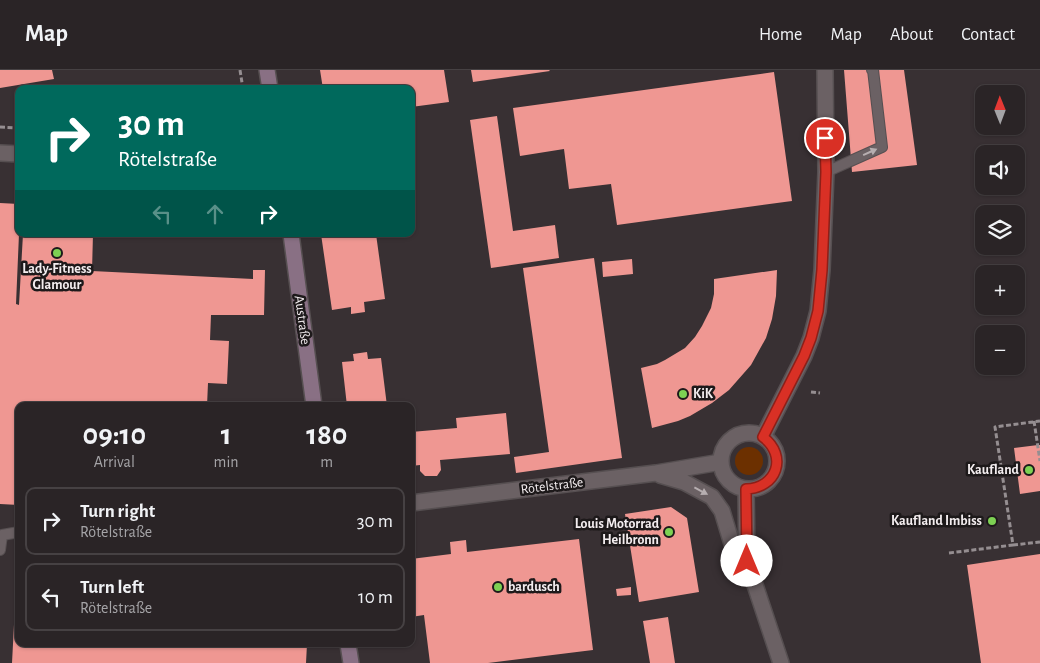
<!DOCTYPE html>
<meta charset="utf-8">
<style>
:root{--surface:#2a2426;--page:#322c2e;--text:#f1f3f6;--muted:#a5a4a7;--line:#464143}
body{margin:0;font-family:"Alegreya Sans",sans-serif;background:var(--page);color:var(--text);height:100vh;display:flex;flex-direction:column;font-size:19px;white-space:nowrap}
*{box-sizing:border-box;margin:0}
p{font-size:16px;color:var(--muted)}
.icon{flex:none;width:28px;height:28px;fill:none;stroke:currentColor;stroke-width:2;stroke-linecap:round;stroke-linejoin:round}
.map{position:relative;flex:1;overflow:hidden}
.sheet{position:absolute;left:15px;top:332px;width:400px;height:245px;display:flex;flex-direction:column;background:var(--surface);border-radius:10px;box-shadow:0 1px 4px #0004,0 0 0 1px var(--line)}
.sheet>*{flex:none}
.top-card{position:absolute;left:15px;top:15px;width:400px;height:152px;border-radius:10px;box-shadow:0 1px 4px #0004,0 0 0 1px var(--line);background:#00695c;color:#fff;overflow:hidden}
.needle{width:32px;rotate:359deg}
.buttons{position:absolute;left:975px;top:15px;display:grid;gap:10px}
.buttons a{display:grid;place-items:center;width:50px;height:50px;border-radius:10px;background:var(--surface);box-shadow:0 1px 4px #0004,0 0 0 1px var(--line);font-size:25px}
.pin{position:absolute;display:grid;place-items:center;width:42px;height:42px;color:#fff;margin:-21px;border:2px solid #fff;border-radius:50%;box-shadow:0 1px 5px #0007}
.me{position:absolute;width:55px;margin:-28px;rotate:0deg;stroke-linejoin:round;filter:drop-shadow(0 0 4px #0008)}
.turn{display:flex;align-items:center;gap:18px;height:105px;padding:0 20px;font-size:22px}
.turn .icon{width:65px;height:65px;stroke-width:2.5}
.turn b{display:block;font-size:35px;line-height:42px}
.lanes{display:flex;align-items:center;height:48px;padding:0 20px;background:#0003;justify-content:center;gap:25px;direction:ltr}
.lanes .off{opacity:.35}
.eta{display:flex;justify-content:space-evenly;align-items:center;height:85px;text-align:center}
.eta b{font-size:30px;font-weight:600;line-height:35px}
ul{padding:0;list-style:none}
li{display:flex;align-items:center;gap:15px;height:68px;margin:0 10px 8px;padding:0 10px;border:2px solid var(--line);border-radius:10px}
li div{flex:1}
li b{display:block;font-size:19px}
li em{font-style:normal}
header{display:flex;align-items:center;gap:30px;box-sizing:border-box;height:70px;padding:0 25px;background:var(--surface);border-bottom:1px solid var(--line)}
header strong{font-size:24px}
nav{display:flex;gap:28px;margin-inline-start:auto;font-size:18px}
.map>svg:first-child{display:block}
.green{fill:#6c3000}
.building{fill:#ef9792}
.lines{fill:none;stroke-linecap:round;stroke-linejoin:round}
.lane-casing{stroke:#564f51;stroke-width:12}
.street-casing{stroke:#564f51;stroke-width:18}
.secondary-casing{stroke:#564f51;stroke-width:18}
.path{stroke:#958e91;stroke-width:3;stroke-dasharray:5 2.5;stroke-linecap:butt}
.lane{stroke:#6b6164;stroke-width:10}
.street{stroke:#6b6164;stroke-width:15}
.secondary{stroke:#897084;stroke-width:15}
.oneway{fill:#b6aeb0}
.route-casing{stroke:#8d1f18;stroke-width:12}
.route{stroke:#d93025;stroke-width:9}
.poi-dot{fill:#7dd153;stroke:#1d191a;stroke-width:2}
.labels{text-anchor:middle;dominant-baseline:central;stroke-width:5;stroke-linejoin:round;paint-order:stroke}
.poi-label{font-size:14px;font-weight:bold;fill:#f3edef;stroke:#1d191a;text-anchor:end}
.street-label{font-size:14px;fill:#f3edef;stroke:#1d191a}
</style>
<header>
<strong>Map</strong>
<nav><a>Home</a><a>Map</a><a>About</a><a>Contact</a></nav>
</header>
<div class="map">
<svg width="1040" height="593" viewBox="0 0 1040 593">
<rect width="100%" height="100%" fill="#383033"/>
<!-- green -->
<path class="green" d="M735 391a14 14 0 1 1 28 0a14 14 0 1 1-28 0Z"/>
<!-- building -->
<path class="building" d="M0,0H52L54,9L0,18Z
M320,0H444L449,32L411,37V19H323Z
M471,0H549L550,1L473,12Z
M844,0H904L917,95L852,102Z
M774,2L792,131L617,155L611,114L569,119L564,79L520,86L513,38Z
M497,46L513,161L555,155L559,188L491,198L470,50Z
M0,133L19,134V164L16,234L19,235L23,164H93L92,201L253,209V200H265L264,245H211L210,270L229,271L227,314L208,313L207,336H80L50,335V336H19V435L0,434Z
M321,164H376L385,229L364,232L365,242L351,244V237L332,240Z
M594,188L622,388L516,403L514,387L549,382L523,198Z
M632,189L633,204L603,207L602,192Z
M777,200L776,226L772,249L766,268L751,295L729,320L712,333L690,346L678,351L652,358L641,298L657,294L665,290L685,278L695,267L702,256L711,238L714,224V209Z
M367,282L368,289L381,288L387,336H347L342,292L354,291L353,284Z
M506,343L510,384L440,390L441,400L437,406H425L420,401V395L411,396V362L457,358L456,348Z
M1038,375H1040V421L1020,424L1014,378Z
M671,437L687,448L699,522L639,532L625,444Z
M579,469L593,580L488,593H430L424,545L411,547V489L451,484L450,472L466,470L467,482Z
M1040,484V593H981L967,495Z
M17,497H19V574H307L306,593H12Z
M631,517V525L617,526L616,519Z
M668,547L675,593H650L643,551Z"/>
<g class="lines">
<!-- lane casing -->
<g class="lane-casing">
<path id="lane" d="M826,102L882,77L873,0H872
M0,480L2,465L19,462"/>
</g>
<!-- street casing -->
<g class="street-casing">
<path id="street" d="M0,83L19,84
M721 391a28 28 0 1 1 56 0a28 28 0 1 1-56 0Z
M763,367L804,286L811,268L818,241L822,200L826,102L825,0
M660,405L684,412L712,427L722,441L732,474L747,491
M746,419L747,491L781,593
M411,433L656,403L721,392"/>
</g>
<!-- secondary casing -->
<g class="secondary-casing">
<path id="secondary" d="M267,0L270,19
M291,164L314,336
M348,574L351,593"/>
</g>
<!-- path -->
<path class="path" d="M240,0L243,19
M0,57L19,58
M811,322L820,323
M1034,351L1040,391
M1013,475L1040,472
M949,483L1013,475L995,357L1040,351"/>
<!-- lane -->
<use href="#lane" class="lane"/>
<!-- street -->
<use href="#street" class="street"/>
<!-- secondary -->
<use href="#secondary" class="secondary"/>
</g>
<!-- one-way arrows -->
<defs><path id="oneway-solid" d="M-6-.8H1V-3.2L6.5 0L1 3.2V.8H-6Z" transform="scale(1.25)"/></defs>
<g class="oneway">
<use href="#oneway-solid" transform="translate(870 82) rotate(-24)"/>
<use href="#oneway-solid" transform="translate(701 421) rotate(28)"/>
</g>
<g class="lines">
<!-- route casing -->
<g class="route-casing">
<path id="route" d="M747,491L746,419C777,418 788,386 763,367L804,286L811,268L818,241L822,200L826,102L825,68"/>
</g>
<!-- route -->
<use href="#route" class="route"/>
</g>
<!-- markers -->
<g class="poi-dot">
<circle cx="57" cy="183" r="5"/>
<circle cx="683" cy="324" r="5"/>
<circle cx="1029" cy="400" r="5"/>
<circle cx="992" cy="451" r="5"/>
<circle cx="669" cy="462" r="5"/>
<circle cx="498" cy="517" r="5"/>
</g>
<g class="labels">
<!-- poi labels -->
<g class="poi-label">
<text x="57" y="199" text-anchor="middle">Lady-Fitness<tspan x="57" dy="16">Glamour</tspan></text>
<text x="693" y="324" text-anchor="start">KiK</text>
<text x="1019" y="400">Kaufland</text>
<text x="982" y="451">Kaufland Imbiss</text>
<text x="659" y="454">Louis Motorrad<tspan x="659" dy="16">Heilbronn</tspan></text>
<text x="508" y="517" text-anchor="start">bardusch</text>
</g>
<!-- street labels -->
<g class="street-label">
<text transform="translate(302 250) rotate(82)">Austraße</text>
<text transform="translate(552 416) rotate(-7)">Rötelstraße</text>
</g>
</g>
</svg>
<div class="buttons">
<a><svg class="needle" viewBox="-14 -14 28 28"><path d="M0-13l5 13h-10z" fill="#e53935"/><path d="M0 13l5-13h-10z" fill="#a5a4a7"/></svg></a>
<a><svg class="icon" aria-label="sound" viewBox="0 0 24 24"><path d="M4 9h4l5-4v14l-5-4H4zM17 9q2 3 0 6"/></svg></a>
<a><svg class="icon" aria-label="layers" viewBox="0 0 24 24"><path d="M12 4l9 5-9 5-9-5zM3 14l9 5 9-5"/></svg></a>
<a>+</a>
<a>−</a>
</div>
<div class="pin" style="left:825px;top:68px;background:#d93025"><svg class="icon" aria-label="arrive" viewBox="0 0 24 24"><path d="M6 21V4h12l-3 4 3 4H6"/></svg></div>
<svg class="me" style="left:747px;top:491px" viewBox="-20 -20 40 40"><circle r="19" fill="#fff"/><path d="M0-13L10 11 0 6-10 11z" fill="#d93025"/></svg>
<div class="top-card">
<div class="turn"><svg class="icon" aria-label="right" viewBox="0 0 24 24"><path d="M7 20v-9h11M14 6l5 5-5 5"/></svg><div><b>30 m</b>Rötelstraße</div></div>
<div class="lanes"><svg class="icon off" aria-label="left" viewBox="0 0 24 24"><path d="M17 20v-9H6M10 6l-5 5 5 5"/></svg><svg class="icon off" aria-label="ahead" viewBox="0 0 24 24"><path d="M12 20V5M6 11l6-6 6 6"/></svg><svg class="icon" aria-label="right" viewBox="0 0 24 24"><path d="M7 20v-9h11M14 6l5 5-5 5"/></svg></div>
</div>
<section class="sheet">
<div class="eta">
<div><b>09:10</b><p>Arrival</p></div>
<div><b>1</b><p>min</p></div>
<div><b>180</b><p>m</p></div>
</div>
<ul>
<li><svg class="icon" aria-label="right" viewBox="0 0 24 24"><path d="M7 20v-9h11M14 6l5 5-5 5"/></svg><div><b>Turn right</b><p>Rötelstraße</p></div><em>30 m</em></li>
<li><svg class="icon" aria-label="left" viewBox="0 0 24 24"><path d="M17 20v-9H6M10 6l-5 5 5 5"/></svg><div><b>Turn left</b><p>Rötelstraße</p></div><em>10 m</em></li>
</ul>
</section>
</div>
